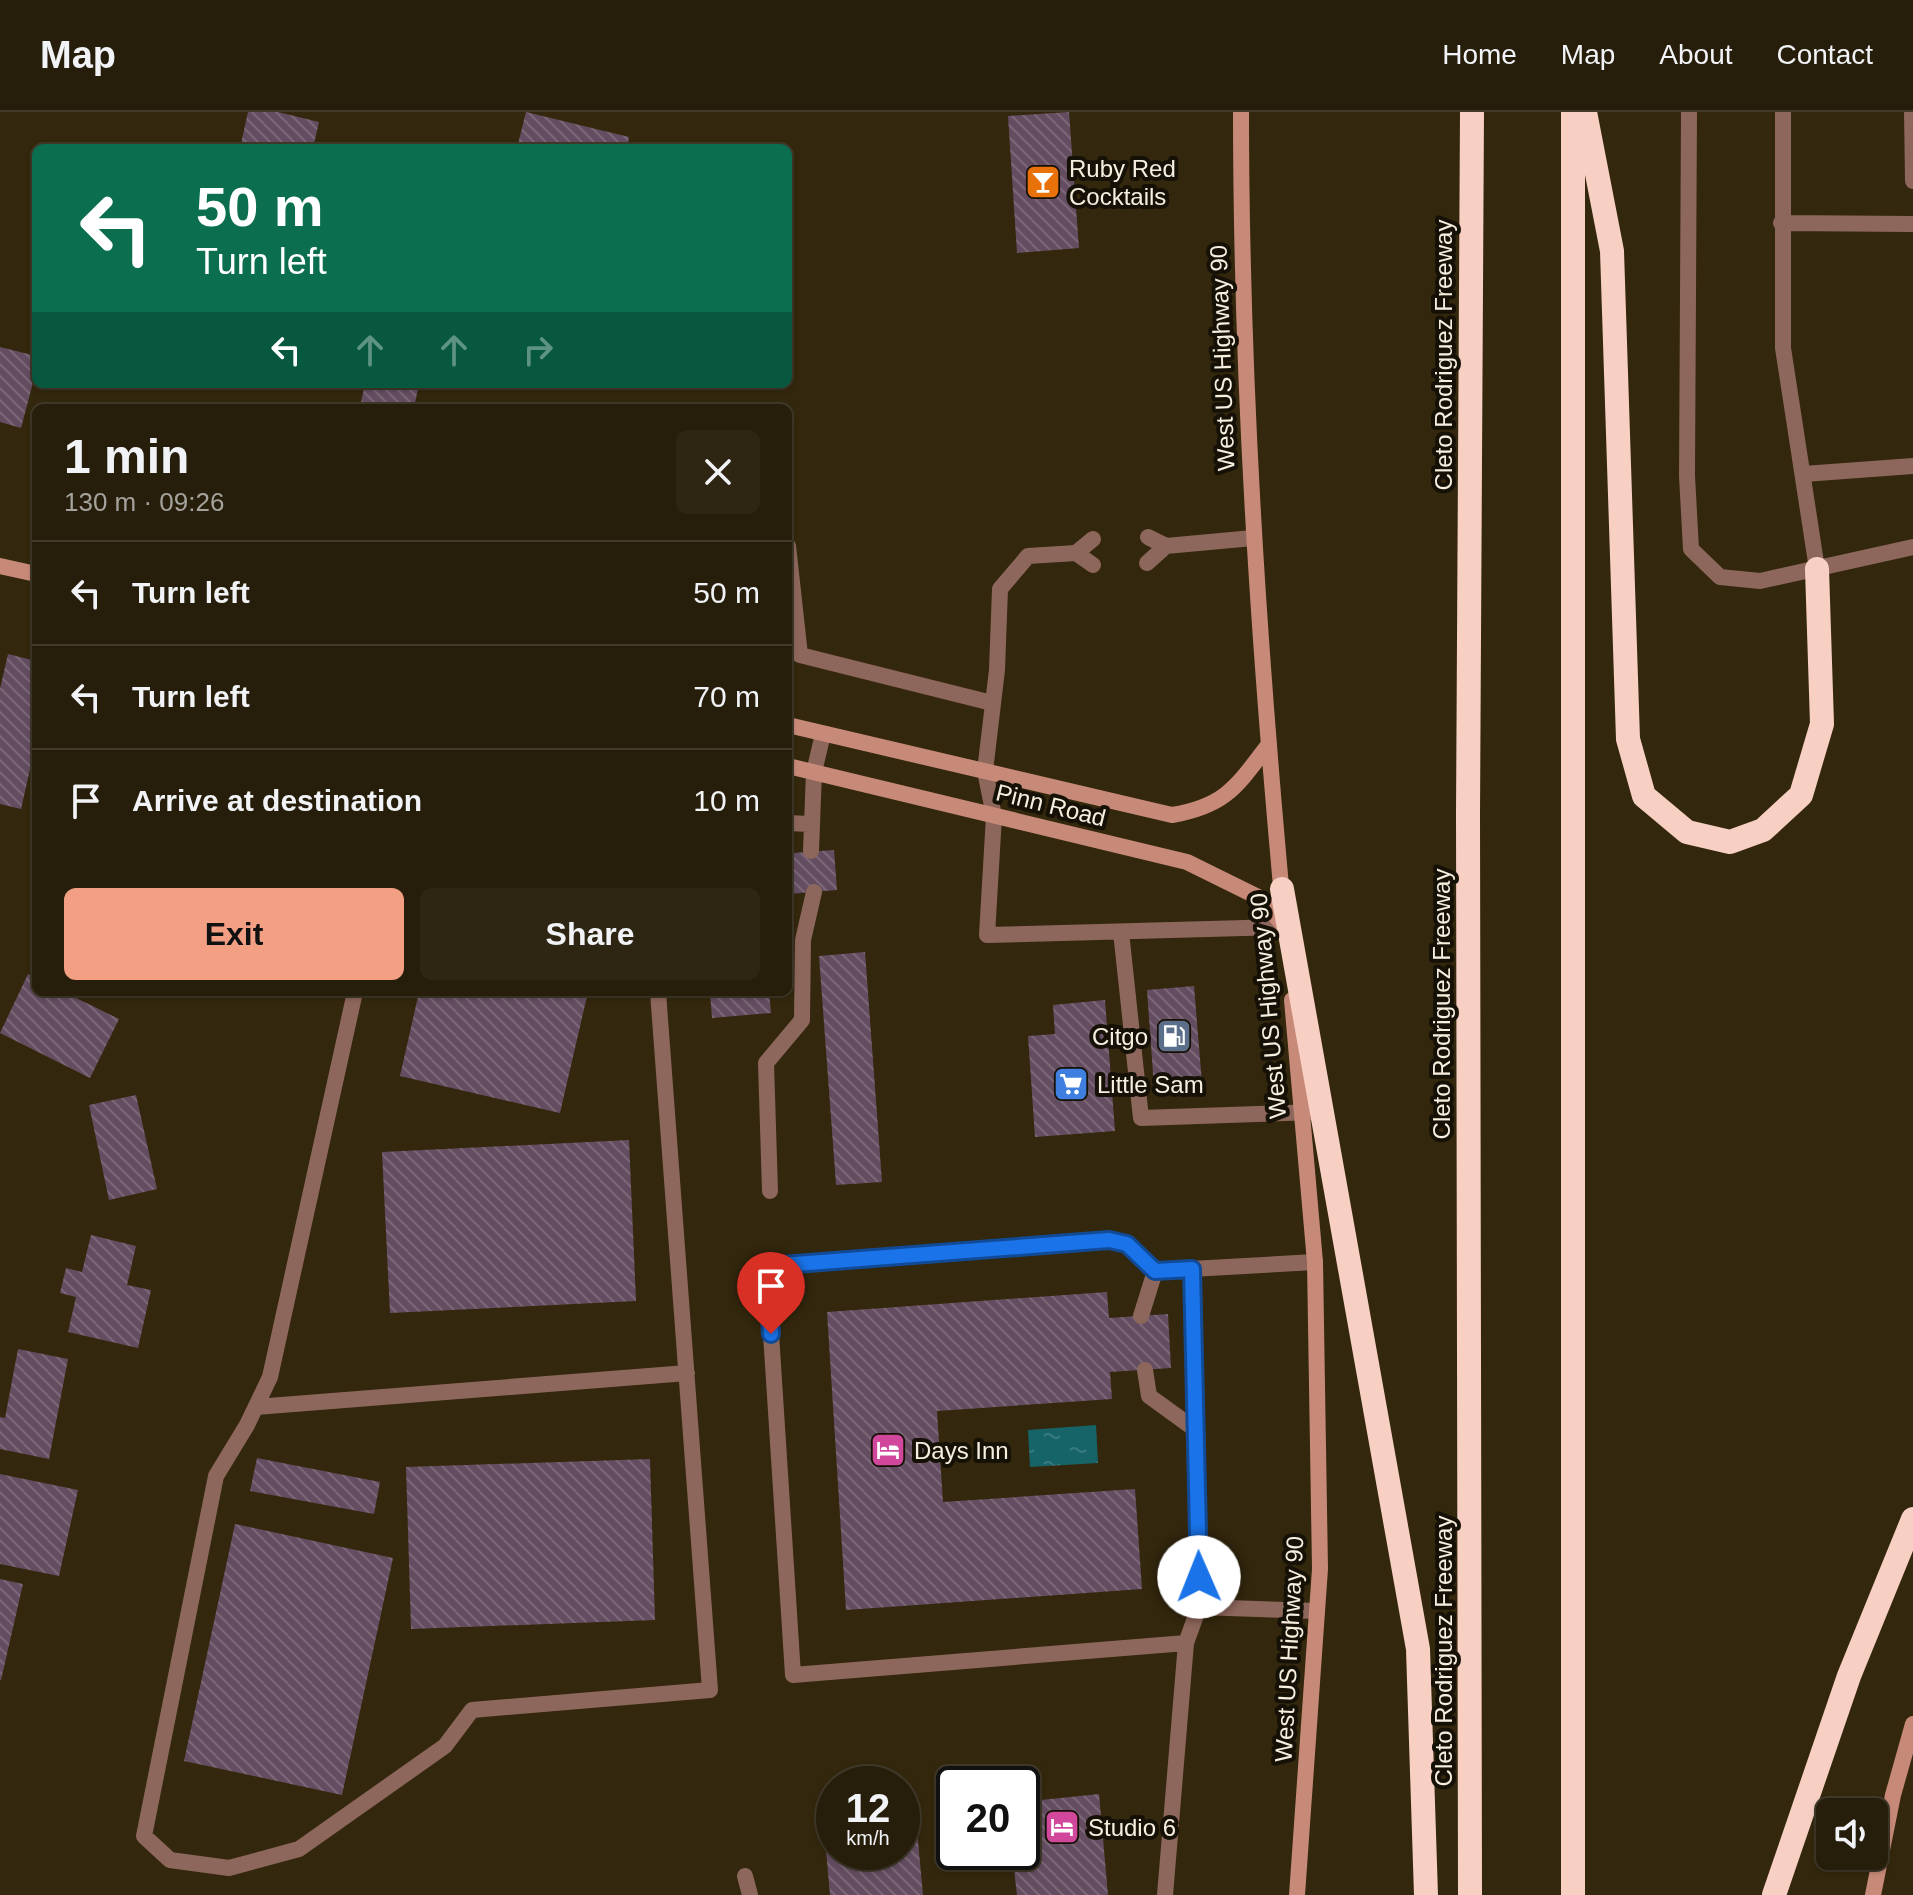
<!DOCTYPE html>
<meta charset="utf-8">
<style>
:root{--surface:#261d0a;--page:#2e2613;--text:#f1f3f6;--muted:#a4a29c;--line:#423b2b;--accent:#f39f83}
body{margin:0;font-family:Helvetica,sans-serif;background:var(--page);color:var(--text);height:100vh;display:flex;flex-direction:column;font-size:30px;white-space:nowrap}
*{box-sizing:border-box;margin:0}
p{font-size:26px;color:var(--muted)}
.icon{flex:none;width:44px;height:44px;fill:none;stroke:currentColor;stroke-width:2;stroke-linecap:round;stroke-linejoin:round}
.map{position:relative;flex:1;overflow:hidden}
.panel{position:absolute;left:32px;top:292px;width:760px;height:592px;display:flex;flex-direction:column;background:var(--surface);border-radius:12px;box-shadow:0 2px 6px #0004,0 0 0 2px var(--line)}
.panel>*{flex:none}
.hud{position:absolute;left:32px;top:32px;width:760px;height:244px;border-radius:12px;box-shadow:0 2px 6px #0004,0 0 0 2px var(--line);background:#0b6e4f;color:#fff;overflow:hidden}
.fabs{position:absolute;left:1816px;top:1686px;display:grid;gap:16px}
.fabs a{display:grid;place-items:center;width:72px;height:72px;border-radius:12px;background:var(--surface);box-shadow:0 2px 6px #0004,0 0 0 2px var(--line);font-size:40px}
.speed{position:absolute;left:816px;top:1654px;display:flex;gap:16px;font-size:40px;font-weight:700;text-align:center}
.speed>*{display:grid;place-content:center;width:104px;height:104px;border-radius:50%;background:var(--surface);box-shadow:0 2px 6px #0004,0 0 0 2px var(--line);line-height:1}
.speed small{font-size:20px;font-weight:400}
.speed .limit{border:4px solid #111;border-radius:12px;background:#fff;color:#111}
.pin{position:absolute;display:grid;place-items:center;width:68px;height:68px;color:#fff;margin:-82px -34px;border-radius:50% 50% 50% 0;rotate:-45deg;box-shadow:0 0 8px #0007}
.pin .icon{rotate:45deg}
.me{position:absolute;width:88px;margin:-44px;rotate:359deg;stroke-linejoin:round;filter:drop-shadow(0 0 6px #0008)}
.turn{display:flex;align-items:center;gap:28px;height:168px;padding:0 32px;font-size:36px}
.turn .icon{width:104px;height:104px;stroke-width:2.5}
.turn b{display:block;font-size:56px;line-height:68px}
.lanes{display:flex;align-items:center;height:76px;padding:0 32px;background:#0003;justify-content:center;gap:40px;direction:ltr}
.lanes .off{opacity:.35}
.round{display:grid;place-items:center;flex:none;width:84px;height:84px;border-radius:12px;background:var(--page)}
.overview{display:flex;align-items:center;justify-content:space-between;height:136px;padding:0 32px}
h1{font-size:48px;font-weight:700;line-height:60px}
.button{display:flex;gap:16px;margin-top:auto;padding:16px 32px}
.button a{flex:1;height:92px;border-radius:12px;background:var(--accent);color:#111;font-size:32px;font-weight:700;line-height:92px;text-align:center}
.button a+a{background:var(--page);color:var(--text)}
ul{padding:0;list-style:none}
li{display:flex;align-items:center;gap:24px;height:104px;padding:0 32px;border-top:2px solid var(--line)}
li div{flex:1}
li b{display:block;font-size:30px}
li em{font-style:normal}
header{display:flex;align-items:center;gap:48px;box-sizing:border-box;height:112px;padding:0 40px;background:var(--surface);border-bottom:2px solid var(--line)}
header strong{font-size:38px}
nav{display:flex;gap:44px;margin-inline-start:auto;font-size:28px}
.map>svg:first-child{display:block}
.water{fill:url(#water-ripples)}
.building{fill:url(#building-back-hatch)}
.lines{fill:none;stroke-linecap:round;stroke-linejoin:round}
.lane{stroke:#8e675c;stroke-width:16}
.secondary{stroke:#c88a78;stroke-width:16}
.highway{stroke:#f7cfc3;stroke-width:24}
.route-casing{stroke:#114b97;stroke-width:20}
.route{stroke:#1a73e8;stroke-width:14}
.labels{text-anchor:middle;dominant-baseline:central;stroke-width:8;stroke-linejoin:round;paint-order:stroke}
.poi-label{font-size:24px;fill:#f6efe0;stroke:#161106;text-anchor:start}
.street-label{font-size:24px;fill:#f6efe0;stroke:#161106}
</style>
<header>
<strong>Map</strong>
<nav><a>Home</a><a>Map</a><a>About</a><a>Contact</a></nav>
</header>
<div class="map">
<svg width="1913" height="1783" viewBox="0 0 1913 1783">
<defs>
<pattern id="water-ripples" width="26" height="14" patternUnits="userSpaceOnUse" patternTransform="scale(2)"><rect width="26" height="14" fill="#166468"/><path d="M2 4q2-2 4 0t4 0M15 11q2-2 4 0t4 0" fill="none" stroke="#387a7d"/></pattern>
<pattern id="building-back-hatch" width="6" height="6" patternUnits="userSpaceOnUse" patternTransform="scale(2)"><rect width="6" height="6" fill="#644d61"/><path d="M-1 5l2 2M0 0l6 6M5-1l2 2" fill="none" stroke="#7b6777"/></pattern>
</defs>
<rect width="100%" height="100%" fill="#33270d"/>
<!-- water -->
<path class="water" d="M1096,1313L1098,1351L1030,1355L1028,1318Z"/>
<!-- building -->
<path class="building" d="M248,0H278L319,10L313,36H240Z
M526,0L629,25L627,36H517Z
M1069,0L1079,136L1017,141L1008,4Z
M0,235L36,244V259L21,316L0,310Z
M365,272H419L414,296L361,290Z
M8,542L36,549V631L21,697L0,692V577Z
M788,731H792L793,741L834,738L837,778L788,782Z
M865,840L882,1070L836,1073L819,844Z
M28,862L36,866V880H64L119,907L90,966L0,921Z
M1194,874L1202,971L1154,975L1147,878Z
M419,880H588L560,1001L400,964Z
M710,880H769L771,901L712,906Z
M1105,888L1115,1019L1035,1025L1028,924L1055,922L1053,893Z
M136,983L157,1077L109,1088L89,993Z
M629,1028L636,1189L390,1201L382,1040Z
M91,1123L136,1134L127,1173L151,1178L138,1236L68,1220L76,1185L60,1181L66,1156L82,1160Z
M1107,1180L1109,1206L1168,1202L1171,1256L1110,1260L1112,1287L937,1299L943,1390L1135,1377L1142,1477L846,1498L827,1200Z
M18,1237L68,1247L49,1347L0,1337V1305L5,1306Z
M257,1346L380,1370L374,1402L250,1379Z
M650,1347L655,1508L411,1517L406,1355Z
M0,1362L78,1378L59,1464L0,1452Z
M235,1412L393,1446L342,1683L184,1649Z
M0,1467L23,1472L1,1568H0Z
M1099,1682L1108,1783H1017L1012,1740H1022V1690Z
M915,1696L923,1783H830L823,1705L834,1704V1740H902V1698Z"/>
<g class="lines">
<!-- lane -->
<path class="lane" d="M1689,0L1687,364L1691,437L1720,465L1760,469L1913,435
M1783,0V236L1817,457
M1912,0L1913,69
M1781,111L1913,112
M1804,362L1913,354
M1148,425L1166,434L1253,426
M1093,427L1076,441L1028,444L1000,477L997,558L985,659L994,704L987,823L1285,815
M788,434L800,543L992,591
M1076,441L1093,453
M1147,451L1166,434
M788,711L809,712
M811,739L814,660L823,622
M1121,820L1141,1006L1316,1000
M355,880L270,1265L247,1313L216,1364L144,1724L170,1748L229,1756L299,1737L445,1634L472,1598L710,1578L658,880
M770,1079L766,951L802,908L803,828L814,780
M1192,1157L1199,1495
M1141,1204L1155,1159
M1145,1258L1149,1284L1196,1318
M256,1295L687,1261
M1186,1531L793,1563L769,1191L782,1153L1109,1128L1127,1132L1155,1159L1315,1150
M745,1764L750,1783
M1165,1783L1186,1531L1199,1495L1317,1499"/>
<!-- secondary -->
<path class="secondary" d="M1241,0C1241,263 1258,523 1282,785
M0,454L36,462
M788,613L1172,703C1226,694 1237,674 1269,632
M788,654L1187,750L1260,786L1285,815
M1292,888L1315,1150L1320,1457L1297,1783
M1873,1783L1893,1683L1913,1612"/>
<!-- highway -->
<path class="highway" d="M1585,0L1612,139L1628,627L1644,684L1687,720L1730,730L1763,718L1801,683L1822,612L1817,457
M1282,777L1418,1537L1426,1783
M1470,1783L1468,703L1472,0
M1573,1783V0
M1774,1783L1849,1564L1913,1407"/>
</g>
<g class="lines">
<!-- route casing -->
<g class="route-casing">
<path id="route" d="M771,1222L769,1191L782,1153L1109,1128L1127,1132L1155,1159L1192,1157L1199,1465"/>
</g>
<!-- route -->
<use href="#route" class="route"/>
</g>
<!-- icons -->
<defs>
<g id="bar-square" transform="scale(1.8)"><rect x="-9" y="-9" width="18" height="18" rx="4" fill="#e8710a" stroke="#161106"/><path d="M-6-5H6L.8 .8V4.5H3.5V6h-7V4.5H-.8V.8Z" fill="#fff"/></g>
<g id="fuel-square" transform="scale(1.8)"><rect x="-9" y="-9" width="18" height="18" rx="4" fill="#5c6f8a" stroke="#161106"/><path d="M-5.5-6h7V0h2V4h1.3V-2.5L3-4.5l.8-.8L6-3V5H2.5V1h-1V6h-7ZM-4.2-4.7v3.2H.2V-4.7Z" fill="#fff"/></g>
<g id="supermarket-square" transform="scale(1.8)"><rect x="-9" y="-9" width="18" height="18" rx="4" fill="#3f7fe0" stroke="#161106"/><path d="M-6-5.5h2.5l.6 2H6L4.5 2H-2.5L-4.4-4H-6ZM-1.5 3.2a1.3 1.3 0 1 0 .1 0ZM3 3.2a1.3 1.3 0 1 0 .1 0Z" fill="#fff"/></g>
<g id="hotel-square" transform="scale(1.8)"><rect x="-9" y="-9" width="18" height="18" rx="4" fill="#d1479c" stroke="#161106"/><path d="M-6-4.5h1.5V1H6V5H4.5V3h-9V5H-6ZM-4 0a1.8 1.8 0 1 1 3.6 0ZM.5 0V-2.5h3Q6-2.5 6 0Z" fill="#fff"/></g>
</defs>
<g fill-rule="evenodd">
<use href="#bar-square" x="1043" y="70"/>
<use href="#fuel-square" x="1174" y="924"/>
<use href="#supermarket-square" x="1071" y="972"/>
<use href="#hotel-square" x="888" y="1338"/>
<use href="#hotel-square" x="1062" y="1715"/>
</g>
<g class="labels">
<!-- poi labels -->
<g class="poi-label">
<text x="1069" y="56">Ruby Red<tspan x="1069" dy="28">Cocktails</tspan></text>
<text x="1148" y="924" text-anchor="end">Citgo</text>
<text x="1097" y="972">Little Sam</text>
<text x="914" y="1338">Days Inn</text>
<text x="1088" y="1715">Studio 6</text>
</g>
<!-- street labels -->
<g class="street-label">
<text transform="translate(1443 243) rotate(-90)">Cleto Rodriguez Freeway</text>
<text transform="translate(1222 246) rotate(-92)">West US Highway 90</text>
<text transform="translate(1051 693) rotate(14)">Pinn Road</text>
<text transform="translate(1441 892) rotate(-90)">Cleto Rodriguez Freeway</text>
<text transform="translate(1268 894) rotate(-95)">West US Highway 90</text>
<text transform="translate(1289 1537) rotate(-87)">West US Highway 90</text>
<text transform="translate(1443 1539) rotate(-90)">Cleto Rodriguez Freeway</text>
</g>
</g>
</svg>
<div class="fabs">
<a><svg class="icon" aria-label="sound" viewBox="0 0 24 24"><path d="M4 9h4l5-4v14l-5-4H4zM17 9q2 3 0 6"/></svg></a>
</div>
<div class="speed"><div>12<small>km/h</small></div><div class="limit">20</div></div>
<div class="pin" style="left:771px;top:1222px;background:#d93025"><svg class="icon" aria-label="arrive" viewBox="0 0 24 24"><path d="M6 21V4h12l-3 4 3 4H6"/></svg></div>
<svg class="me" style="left:1199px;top:1465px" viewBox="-20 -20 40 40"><circle r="19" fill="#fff"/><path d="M0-13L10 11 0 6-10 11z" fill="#1a73e8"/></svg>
<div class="hud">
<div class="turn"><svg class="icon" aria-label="left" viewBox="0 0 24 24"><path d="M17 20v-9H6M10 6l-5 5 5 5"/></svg><div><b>50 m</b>Turn left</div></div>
<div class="lanes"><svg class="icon" aria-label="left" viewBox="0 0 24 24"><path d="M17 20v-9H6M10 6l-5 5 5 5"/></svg><svg class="icon off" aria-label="ahead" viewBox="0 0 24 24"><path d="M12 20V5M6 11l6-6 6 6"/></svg><svg class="icon off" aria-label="ahead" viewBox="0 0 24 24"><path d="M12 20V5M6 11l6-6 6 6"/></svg><svg class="icon off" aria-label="right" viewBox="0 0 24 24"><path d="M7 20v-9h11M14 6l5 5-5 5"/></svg></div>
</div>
<section class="panel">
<div class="overview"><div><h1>1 min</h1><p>130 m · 09:26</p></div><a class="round"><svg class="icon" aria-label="close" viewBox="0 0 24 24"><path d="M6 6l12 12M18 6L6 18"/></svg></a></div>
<ul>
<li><svg class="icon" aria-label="left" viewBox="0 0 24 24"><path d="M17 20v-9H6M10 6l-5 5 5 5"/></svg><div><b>Turn left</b></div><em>50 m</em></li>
<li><svg class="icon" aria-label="left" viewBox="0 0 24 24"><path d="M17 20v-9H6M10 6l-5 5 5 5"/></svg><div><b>Turn left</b></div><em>70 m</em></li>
<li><svg class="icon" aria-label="arrive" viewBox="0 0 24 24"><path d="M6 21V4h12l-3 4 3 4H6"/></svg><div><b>Arrive at destination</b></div><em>10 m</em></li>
</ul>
<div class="button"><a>Exit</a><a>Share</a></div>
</section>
</div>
